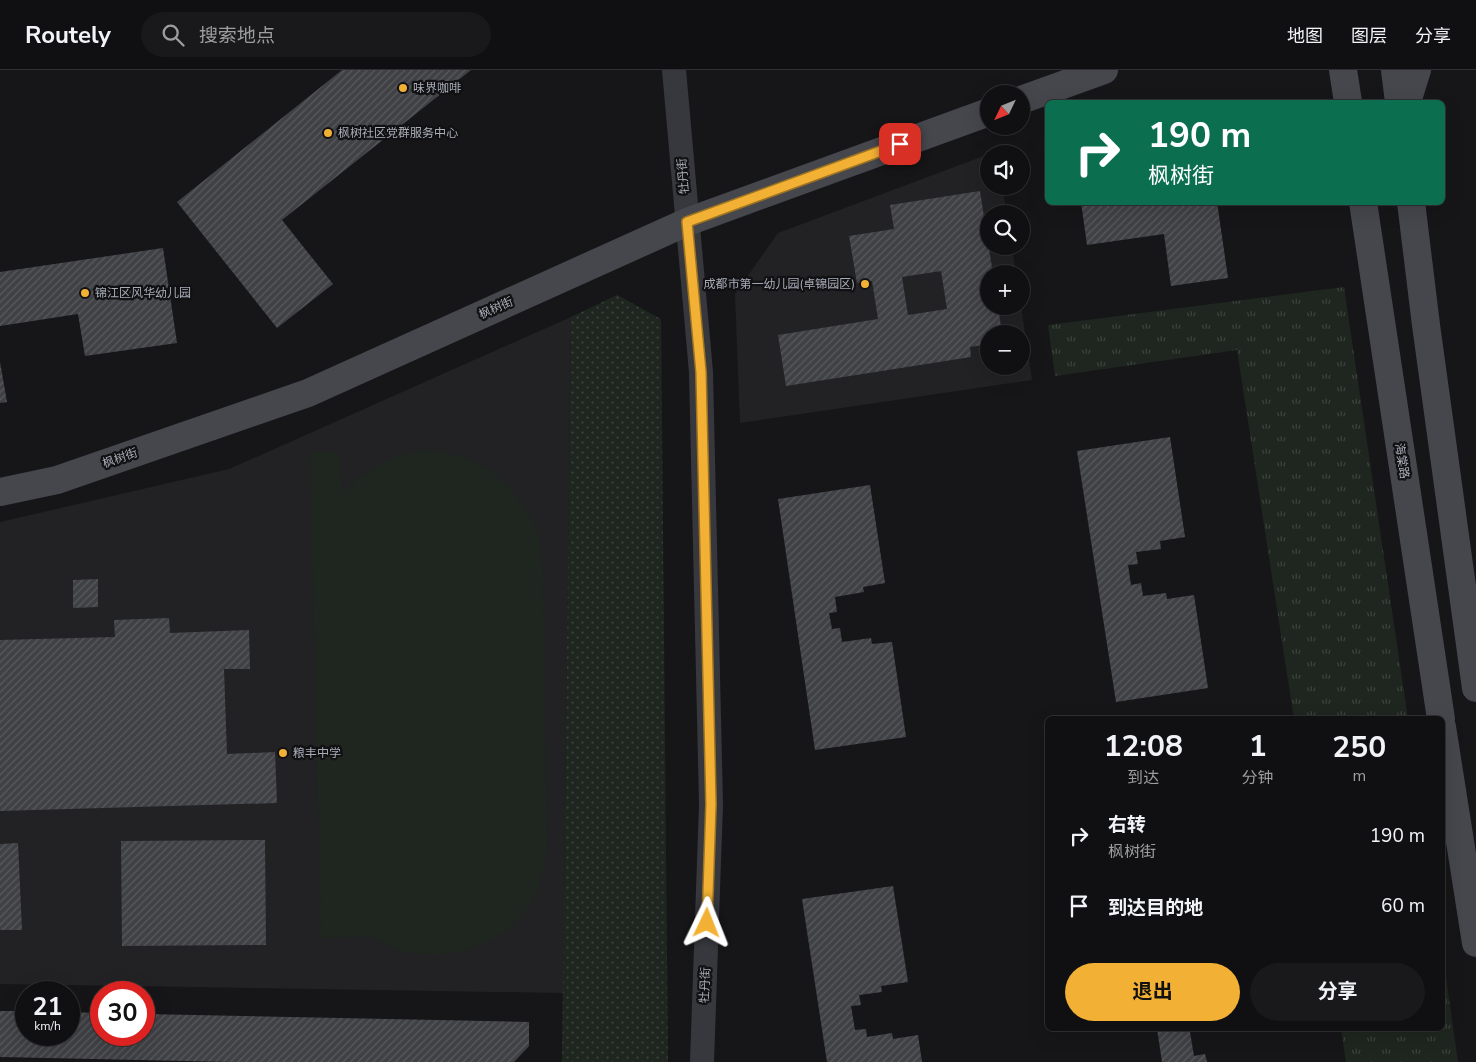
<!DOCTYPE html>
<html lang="zh">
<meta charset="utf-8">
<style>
:root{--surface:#101012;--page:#19191b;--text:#f1f3f6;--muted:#9c9d9f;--line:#303032;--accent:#f2b134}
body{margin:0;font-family:"Nunito Sans","Noto Sans SC",sans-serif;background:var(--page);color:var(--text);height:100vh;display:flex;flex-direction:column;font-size:19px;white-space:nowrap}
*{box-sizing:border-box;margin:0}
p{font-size:16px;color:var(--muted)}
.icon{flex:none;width:28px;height:28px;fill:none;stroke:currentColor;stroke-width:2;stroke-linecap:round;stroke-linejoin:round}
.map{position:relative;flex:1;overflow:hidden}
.panel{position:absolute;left:1045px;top:646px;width:400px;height:315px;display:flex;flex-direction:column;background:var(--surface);border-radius:8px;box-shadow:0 5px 20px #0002,0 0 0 1px var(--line)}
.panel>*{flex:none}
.hud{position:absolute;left:1045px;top:30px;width:400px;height:105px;border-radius:8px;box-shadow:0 5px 20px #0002,0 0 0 1px var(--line);background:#0b6e4f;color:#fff;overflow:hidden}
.needle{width:32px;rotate:227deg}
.controls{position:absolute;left:980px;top:15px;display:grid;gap:10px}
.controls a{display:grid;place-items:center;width:50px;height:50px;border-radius:50%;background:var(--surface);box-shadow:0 5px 20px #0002,0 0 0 1px var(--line);font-size:25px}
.speed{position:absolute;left:15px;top:911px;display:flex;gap:10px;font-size:25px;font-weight:700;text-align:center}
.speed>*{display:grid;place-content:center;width:65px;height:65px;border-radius:50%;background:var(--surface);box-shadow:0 5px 20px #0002,0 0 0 1px var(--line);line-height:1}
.speed small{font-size:12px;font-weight:400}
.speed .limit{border:8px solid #d22;background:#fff;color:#111}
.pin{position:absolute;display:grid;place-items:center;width:42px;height:42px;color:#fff;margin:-21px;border-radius:10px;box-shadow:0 2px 8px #0006}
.me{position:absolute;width:55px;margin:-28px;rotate:2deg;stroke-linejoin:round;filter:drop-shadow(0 0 4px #0008)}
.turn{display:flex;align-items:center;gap:18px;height:105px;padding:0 20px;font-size:22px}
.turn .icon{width:65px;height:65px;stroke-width:2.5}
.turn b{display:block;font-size:35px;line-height:42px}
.eta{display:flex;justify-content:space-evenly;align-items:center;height:85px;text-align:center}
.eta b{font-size:30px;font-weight:700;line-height:35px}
.cta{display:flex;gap:10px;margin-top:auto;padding:10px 20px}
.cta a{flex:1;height:58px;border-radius:30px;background:var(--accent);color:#111;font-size:20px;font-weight:700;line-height:58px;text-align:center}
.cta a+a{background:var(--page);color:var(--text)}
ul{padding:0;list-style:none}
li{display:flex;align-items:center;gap:15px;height:70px;padding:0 20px}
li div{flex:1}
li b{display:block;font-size:19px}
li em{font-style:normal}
header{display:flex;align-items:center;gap:30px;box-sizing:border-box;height:70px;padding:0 25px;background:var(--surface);border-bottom:1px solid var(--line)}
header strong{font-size:24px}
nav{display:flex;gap:28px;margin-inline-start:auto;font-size:18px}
.search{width:350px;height:45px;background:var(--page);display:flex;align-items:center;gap:12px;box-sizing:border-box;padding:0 18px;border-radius:28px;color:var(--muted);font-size:19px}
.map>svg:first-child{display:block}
.built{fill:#222225;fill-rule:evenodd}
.grass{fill:url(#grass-tufts)}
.park{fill:url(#park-dots)}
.garden{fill:#1e261f}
.building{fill:url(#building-hatch);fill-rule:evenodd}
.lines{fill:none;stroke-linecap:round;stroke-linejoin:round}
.street{stroke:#37383d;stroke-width:24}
.secondary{stroke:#45474d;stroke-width:28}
.route-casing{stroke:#9d7322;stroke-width:12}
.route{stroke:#f2b134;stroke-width:9}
.poi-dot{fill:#f2b134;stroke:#111113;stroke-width:2}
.labels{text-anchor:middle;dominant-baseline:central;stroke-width:4.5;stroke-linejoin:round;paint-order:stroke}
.poi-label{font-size:12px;fill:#a8adb8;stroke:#111113;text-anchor:start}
.street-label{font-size:12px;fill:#a8adb8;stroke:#111113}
</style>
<header>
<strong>Routely</strong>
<div class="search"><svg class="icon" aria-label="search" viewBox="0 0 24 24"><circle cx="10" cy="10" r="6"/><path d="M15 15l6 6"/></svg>搜索地点</div>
<nav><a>地图</a><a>图层</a><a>分享</a></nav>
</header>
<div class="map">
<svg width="1476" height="992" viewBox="0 0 1476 992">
<defs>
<pattern id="grass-tufts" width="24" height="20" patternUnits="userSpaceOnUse" patternTransform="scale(1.25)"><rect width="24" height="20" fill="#1e261f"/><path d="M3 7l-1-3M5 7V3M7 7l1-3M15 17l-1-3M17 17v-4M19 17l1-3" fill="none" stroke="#3c433d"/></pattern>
<pattern id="park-dots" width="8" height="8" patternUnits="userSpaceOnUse" patternTransform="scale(1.25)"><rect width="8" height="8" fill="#1e261f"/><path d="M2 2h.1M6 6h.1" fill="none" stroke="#3c433d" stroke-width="1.8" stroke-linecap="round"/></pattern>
<pattern id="building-hatch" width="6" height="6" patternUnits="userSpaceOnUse" patternTransform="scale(1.25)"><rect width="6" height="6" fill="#404145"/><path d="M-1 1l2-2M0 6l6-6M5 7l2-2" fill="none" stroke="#595a5e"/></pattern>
</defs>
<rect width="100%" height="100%" fill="#161618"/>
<!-- built -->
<path class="built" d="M989,84V116H1002L1007,144H989V176H1012L1016,204H989V236H1021L1032,310L740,353L735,224L778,163ZM989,264H1021V296H989Z
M571,247L563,923L0,914V452L229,399Z"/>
<!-- grass -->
<path class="grass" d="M1344,217L1408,649H1294L1237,280L1055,306L1048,255Z
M1443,886L1458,992H1346L1341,959H1442Z"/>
<!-- park -->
<path class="park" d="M617,225L661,249L668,992H562L571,247Z"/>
<!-- garden -->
<path class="garden" d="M427,380C470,385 499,398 523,436C527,441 531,447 534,452C540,466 541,483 543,498L547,782C544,797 541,811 535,826C515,867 464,889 420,884C412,884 402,882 394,878C388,875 381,870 374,868C363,865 333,868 321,869L310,382H339L343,422C375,395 385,386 427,380Z"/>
<!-- building -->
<path class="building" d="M342,0H471L282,150L333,214L277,258L177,132Z
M980,121L993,204H989V236H998L1002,264H989V274L970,277L971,287L786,316L778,265L878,249L872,211L857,213L849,166L894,159L890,135ZM941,201L947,239L908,245L902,207Z
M1081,132H1217L1228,208L1171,216L1164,164L1087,175Z
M163,178L177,273L85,286L78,244L0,256V202Z
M0,292L7,332L0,333Z
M1170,367L1185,467L1160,471L1161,479L1136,482L1138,494L1128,495L1131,515L1141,513L1143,526L1166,523L1167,529L1194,525L1208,618L1116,632L1077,381Z
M870,415L885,513L863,517L864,522L835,527L837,542L829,543L832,559L840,558L842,572L871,568L872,574L892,572L906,667L815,680L778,429Z
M98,509V537L73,538V510Z
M169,548L170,563L249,560L250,599H224L227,684L275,682L277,733L0,741V570L115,567L114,550Z
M265,770L266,875L122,876L121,771Z
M18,773L22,860H0V774Z
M893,816L908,912L881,916L882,922L859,925L861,935L851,936L855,960L866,959L867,967L892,963L893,969L918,965L922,992H827L802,829Z
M0,941H26V965H69V942L101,943V965H144V944L529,952V976L514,992H231L0,987Z
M1157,959H1204L1190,962L1194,986L1205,984L1207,992H1162Z"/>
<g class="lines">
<!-- street -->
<path class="street" d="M674,0L701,302L711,734L702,992"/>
<!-- secondary -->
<path class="secondary" d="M1343,0L1348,32
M1395,0L1399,32
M1021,30L1104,0
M1407,32L1417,0
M1363,132L1441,649
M1411,132L1426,255L1476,618
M0,422L57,410L308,323L687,152L989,42
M1442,657L1476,873"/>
</g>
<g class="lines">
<!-- route casing -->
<g class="route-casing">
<path id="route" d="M707,853L711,734L701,302L687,152L900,74"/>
</g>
<!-- route -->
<use href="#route" class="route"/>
</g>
<!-- markers -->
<g class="poi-dot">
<circle cx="403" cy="18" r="5"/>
<circle cx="328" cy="63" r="5"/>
<circle cx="865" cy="214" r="5"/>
<circle cx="85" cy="223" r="5"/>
<circle cx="283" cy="683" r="5"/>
</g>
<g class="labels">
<!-- poi labels -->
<g class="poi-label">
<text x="413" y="18">味界咖啡</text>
<text x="338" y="63">枫树社区党群服务中心</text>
<text x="855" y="214" text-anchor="end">成都市第一幼儿园(卓锦园区)</text>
<text x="95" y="223">锦江区风华幼儿园</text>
<text x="293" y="683">粮丰中学</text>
</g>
<!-- street labels -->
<g class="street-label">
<text transform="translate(683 106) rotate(-95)">牡丹街</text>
<text transform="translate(496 238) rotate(-24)">枫树街</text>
<text transform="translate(120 388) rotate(-19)">枫树街</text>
<text transform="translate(1402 391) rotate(81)">海棠路</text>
<text transform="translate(705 915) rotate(-88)">牡丹街</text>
</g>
</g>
</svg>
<div class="controls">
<a><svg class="needle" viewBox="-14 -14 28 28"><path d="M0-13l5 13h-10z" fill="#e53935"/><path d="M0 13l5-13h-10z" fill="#9c9d9f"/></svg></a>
<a><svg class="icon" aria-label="sound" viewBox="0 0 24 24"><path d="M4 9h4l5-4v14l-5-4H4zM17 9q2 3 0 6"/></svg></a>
<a><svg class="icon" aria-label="search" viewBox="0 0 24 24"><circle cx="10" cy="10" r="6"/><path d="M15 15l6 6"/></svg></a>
<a>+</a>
<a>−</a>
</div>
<div class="speed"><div>21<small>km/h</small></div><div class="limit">30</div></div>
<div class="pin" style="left:900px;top:74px;background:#d93025"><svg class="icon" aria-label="arrive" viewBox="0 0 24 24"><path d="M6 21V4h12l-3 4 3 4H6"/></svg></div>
<svg class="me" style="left:707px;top:853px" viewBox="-20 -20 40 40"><path d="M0-17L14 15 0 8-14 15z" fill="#f2b134" stroke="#fff" stroke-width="4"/></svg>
<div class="hud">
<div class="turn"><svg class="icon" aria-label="right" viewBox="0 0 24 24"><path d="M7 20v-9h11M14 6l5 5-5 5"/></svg><div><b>190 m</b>枫树街</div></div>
</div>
<section class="panel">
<div class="eta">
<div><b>12:08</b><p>到达</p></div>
<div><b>1</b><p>分钟</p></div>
<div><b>250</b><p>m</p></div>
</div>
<ul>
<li><svg class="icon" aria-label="right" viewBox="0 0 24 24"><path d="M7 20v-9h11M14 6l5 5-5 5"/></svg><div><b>右转</b><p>枫树街</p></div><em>190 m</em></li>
<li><svg class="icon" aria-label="arrive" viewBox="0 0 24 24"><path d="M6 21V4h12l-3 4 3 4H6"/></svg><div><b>到达目的地</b></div><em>60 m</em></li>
</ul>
<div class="cta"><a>退出</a><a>分享</a></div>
</section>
</div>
